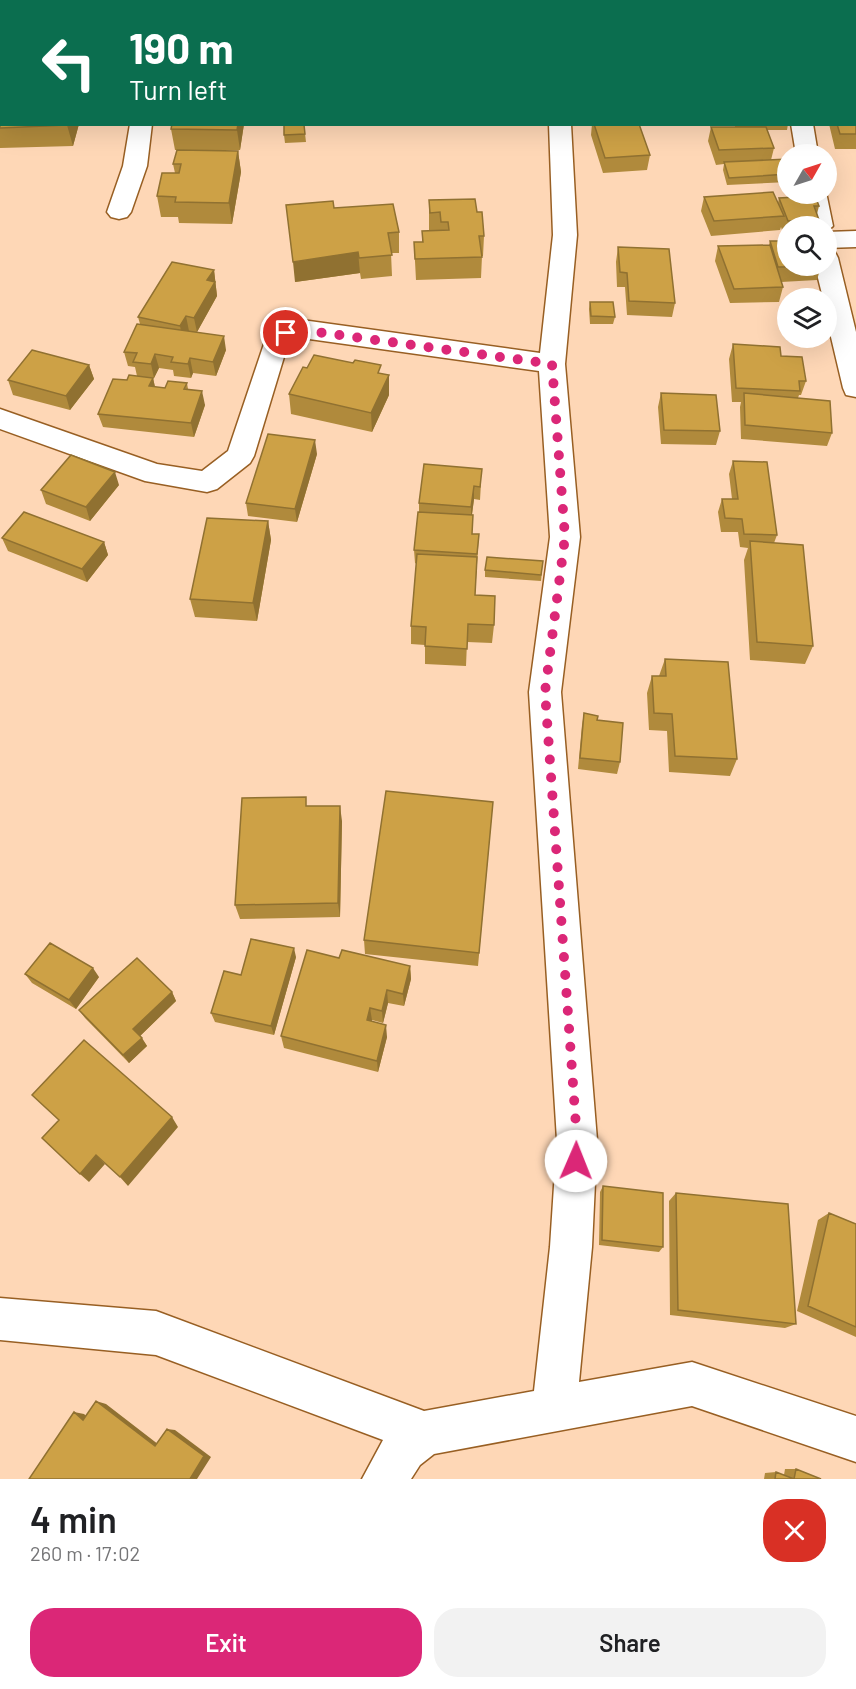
<!DOCTYPE html>
<meta charset="utf-8">
<style>
:root{--surface:#fff;--page:#f2f2f2;--text:#202124;--muted:#757577;--accent:#db2777}
body{margin:0;font-family:Barlow,sans-serif;background:var(--page);color:var(--text);height:100vh;display:flex;flex-direction:column;font-size:22px;white-space:nowrap}
*{box-sizing:border-box;margin:0}
p{font-size:20px;color:var(--muted)}
.icon{flex:none;width:33px;height:33px;fill:none;stroke:currentColor;stroke-width:2;stroke-linecap:round;stroke-linejoin:round}
.map{position:relative;height:1479px;overflow:hidden}
.details{display:flex;flex-direction:column;background:var(--surface);flex:1}
.details>*{flex:none}
.banner{position:absolute;left:0px;top:0px;width:856px;height:126px;box-shadow:0 6px 24px #0002;background:#0b6e4f;color:#fff;overflow:hidden}
.needle{width:39px;rotate:51deg}
.buttons{position:absolute;left:777px;top:144px;display:grid;gap:12px}
.buttons a{display:grid;place-items:center;width:60px;height:60px;border-radius:50%;background:var(--surface);box-shadow:0 6px 24px #0002;font-size:30px}
.pin{position:absolute;display:grid;place-items:center;width:51px;height:51px;color:#fff;margin:-26px;border:3px solid #fff;border-radius:50%;box-shadow:0 2px 6px #0007}
.me{position:absolute;width:66px;margin:-33px;rotate:1deg;stroke-linejoin:round;filter:drop-shadow(0 0 4px #0008)}
.turn{display:flex;align-items:center;gap:21px;height:126px;padding:0 30px;font-size:27px}
.turn .icon{width:78px;height:78px;stroke-width:2.5}
.turn b{display:block;font-size:42px;line-height:51px}
.round{display:grid;place-items:center;flex:none;width:63px;height:63px;border-radius:24px;background:var(--page)}
.head{display:flex;align-items:center;justify-content:space-between;height:102px;padding:0 30px}
h1{font-size:36px;font-weight:600;line-height:45px}
.button{display:flex;gap:12px;margin-top:auto;padding:12px 30px}
.button a{flex:1;height:69px;border-radius:24px;background:var(--accent);color:#fff;font-size:24px;font-weight:600;line-height:69px;text-align:center}
.button a+a{background:var(--page);color:var(--text)}
.map>svg:first-child{display:block}
.lines{fill:none;stroke-linecap:round;stroke-linejoin:round}
.minor-casing{stroke:#985f23;stroke-width:3}
.minor{fill:#fff;fill-rule:evenodd}
.wall{fill:#b08a3c}
.shaded-wall{fill:#907131}
.building{fill:#cda146;stroke:#907131;stroke-width:1.5}
.route{stroke:#db2777;stroke-width:10;stroke-dasharray:0 18}
</style>
<div class="map">
<svg width="856" height="1479" viewBox="0 0 856 1479">
<rect width="100%" height="100%" fill="#fed7b6"/>
<g class="lines">
<!-- minor casing -->
<g class="minor-casing">
<path id="minor" d="M468,0H488L489,2H469Z
M612,0H640L611,2Z
M767,0H787L788,2H768Z
M0,28H2V40H0Z
M855,91H856V105H855Z
M130,124H152L147,166L131,212L127,217L119,219L111,217L107,212L123,166Z
M549,124H571L577,235L565,364L580,537L561,692L597,1140L592,1247L579,1382L692,1362L856,1416V1462L692,1406L434,1454L420,1465L411,1479H362L383,1440L156,1355L0,1340V1298L156,1311L424,1411L534,1391L550,1247L557,1140L529,692L550,537L539,371L302,338L295,339L287,347L254,456L250,463L217,489L207,492L145,481L0,429V409L157,464L202,471L228,451L266,338L277,327L302,320L540,353L553,235Z
M791,124H813L818,154H796Z
M826,192L833,226L826,232V226H809L804,194Z
M856,231V247L826,248V232Z
M826,250L835,252L838,258L856,332V397L846,395L843,388L826,316V298H823L815,266H826Z"/>
</g>
<!-- minor -->
<use href="#minor" class="minor"/>
</g>
<!-- wall -->
<path class="wall" d="M0,0H57L56,2H2V19H0Z
M61,0H142V2H61Z
M285,0H332V2H285Z
M361,0H440V2H361Z
M732,0H766L767,2H732Z
M0,101L2,124H79L73,146L0,148Z
M856,102V149H835L829,124H855Z
M244,124L240,150H175L171,129Z
M592,124H639L650,155L647,170L603,173L591,135Z
M735,124H788L787,130H767L774,148L771,160L788,159V182L727,185L723,170L724,164L716,165L708,141L711,127H735Z
M304,125L306,142L285,143L284,135Z
M238,151L241,172L232,224L179,223L178,217H161L157,196L175,173L173,164Z
M704,197L778,203L779,198L819,206L817,214L819,220L817,226H788V236H784L781,227L780,230L711,236L701,211Z
M429,200L477,212L484,236L483,256H482L481,278L416,280L414,242H422V231H429Z
M334,208L399,232V253H391L392,276L361,279L360,273L295,282Z
M770,241L821,266L817,280L781,282L783,287L779,302L730,303L715,261L718,246L769,245Z
M618,247L675,303L672,317L627,315L625,287H617L616,262Z
M214,270L217,296L197,332L226,350L216,376L193,373L191,378L174,376L173,370L159,368L154,378H153L155,387L165,388L187,383L188,389L205,405L194,437L103,427L98,414L127,380L137,376L135,367L128,366L124,352L140,324L138,317Z
M590,302L615,317L613,324H590L589,309Z
M733,344L781,356L806,381L801,395H799L798,398L832,433L827,446L741,439L740,407L741,402H732L729,359Z
M353,363L382,374L389,375V395L372,432L291,414L289,394L307,368Z
M89,365L94,379L70,410L13,395L8,380Z
M661,393L720,431L716,445L661,444L658,407Z
M317,454L297,522L248,516L246,503Z
M733,461L777,535L774,543L813,646L805,664L750,660L744,560L748,548L740,547L738,532H721L718,512L722,499H732L729,474Z
M481,483L480,500L474,499L472,515V534H479L475,595L494,625L492,643L467,642L466,666L425,664V645L411,644V626L417,564L415,563L414,550L419,512V503Z
M119,485L90,521L46,504L41,490Z
M268,521L271,540L257,621L195,617L190,599Z
M2,538L104,542L108,555L87,582L8,551Z
M543,561L541,581L485,577V570Z
M665,659L737,759L730,776L669,772L667,731L649,730L647,693L652,676H659Z
M584,713L597,720L620,762L617,774L578,769L582,725Z
M493,802L478,966L365,954L364,940Z
M342,821L340,917L240,919L235,905Z
M296,957L274,1035L215,1022L211,1013L241,975Z
M339,958L410,966L411,979L404,1006L388,1003L383,1023L372,1020L371,1021L387,1037L378,1072L284,1048L281,1036Z
M25,974L99,977L76,1009L32,983Z
M172,992L176,1001L140,1036L147,1046L129,1063L85,1018L79,1010Z
M603,1186L663,1247L659,1252L599,1245L600,1192Z
M676,1193L796,1324L785,1328L670,1315L669,1201Z
M829,1213L856,1224V1337L797,1311L818,1220Z
M785,1469H796L821,1479H764L765,1473L776,1472L784,1475Z"/>
<!-- shaded-wall -->
<path class="shaded-wall" d="M68,124H79L73,146L67,125Z
M238,124H244L240,150L237,130Z
M238,151L241,172L232,224L229,203Z
M358,252L360,273L295,282L293,262Z
M214,270L217,296L197,332L194,318L207,280Z
M186,316L189,331L183,340L180,326Z
M224,336L226,350L216,376L213,362Z
M155,354L159,368L154,378L151,364Z
M190,358L193,373L191,378L188,364Z
M89,365L94,379L70,410L66,396Z
M389,375V395L372,432L371,413Z
M153,378L156,392L149,386Z
M202,391L205,405L194,437L191,423Z
M315,440L317,454L297,522L295,509Z
M115,472L119,485L90,521L86,507Z
M474,486V499L471,521V507Z
M268,521L271,540L257,621L253,603Z
M104,542L108,555L87,582L82,569Z
M340,806L342,821L340,917L338,903Z
M294,948L296,957L274,1035L271,1026Z
M410,966L411,979L404,1006L403,994Z
M93,968L99,977L76,1009L69,1000Z
M387,990L388,1003L383,1023L382,1011Z
M172,992L176,1001L139,1037L133,1029Z
M370,1008L372,1020L368,1032L367,1020Z
M386,1025L387,1037L378,1072L377,1061Z
M142,1038L147,1046L129,1063L123,1055Z
M172,1117L178,1127L128,1186L120,1177Z
M96,1155L105,1164L89,1182L80,1174Z
M96,1401L106,1404L163,1448L155,1446Z
M74,1412L84,1414L93,1422L83,1420Z
M167,1429L175,1430L211,1457L197,1479H190Z"/>
<!-- building -->
<path class="building" d="M0,0H49V2H2V4H0Z
M744,0H766L767,2H745Z
M0,101H2V124L67,125L0,128Z
M855,102H856V134H840L837,124H855Z
M172,124H238L237,130L171,129Z
M594,124H639L650,155L605,158Z
M284,125H304L305,134L284,135Z
M711,127H766L774,148L719,150Z
M177,150L238,151L229,203L175,202L176,197L157,196L162,173H179L181,164H173Z
M788,159V174L729,178L724,162Z
M773,192L784,216L714,221L704,197Z
M815,196L819,206H814L819,220L788,221L779,198Z
M475,199L477,212H482L484,236H479L482,257L415,259L414,242H423L422,231L449,230L448,222H441L440,212L430,213L429,200Z
M333,201L334,208L393,204L399,232L388,233L392,255L359,258L358,252L293,262L286,205Z
M770,241H788V266H821L778,267Z
M770,245L783,287L734,289L718,246Z
M618,247L669,249L675,303L629,301L627,273L620,272Z
M172,262L214,270L207,280L215,282L194,318L186,316L180,326L138,317Z
M590,302H613L615,317L591,316Z
M137,324L224,336L213,362L190,358L188,364L171,362L173,357L155,354L151,364L133,362L137,353L124,352Z
M733,344L780,347L781,356L802,357L806,381H799L800,391L736,388Z
M32,350L89,365L66,396L8,380Z
M314,355L353,363L355,360L381,365L378,373L389,375L371,413L289,394L303,367L307,368Z
M129,375L153,378L149,386L165,388L168,381L187,383L184,389L202,391L191,423L98,414L113,379L127,380Z
M661,393L716,395L720,431L664,430Z
M744,393L830,401L832,433L745,425Z
M268,434L315,440L295,509L246,503Z
M71,455L115,472L86,507L41,490Z
M733,461L767,462L777,535L744,534L742,519L725,518L722,499H738Z
M424,464L482,469L480,487L474,486L471,507L419,503Z
M24,512L104,542L82,569L2,538Z
M418,512L473,515L472,534H479L477,554L414,550Z
M207,518L268,521L253,603L190,599Z
M750,541L803,545L813,646L757,642Z
M417,554L477,557L475,595L495,596L494,625L468,624L467,649L425,646L426,627L411,626Z
M487,557L543,561L541,575L485,570Z
M665,659L728,662L737,759L675,756L672,714L654,713L652,676H666Z
M584,713L598,716L597,720L623,723L620,762L580,758Z
M386,791L493,802L479,953L364,940Z
M306,797V806H340L338,903L235,905L242,798Z
M251,939L294,948L271,1026L211,1013L224,971L241,975Z
M50,943L93,968L69,1000L25,974Z
M307,950L339,958L342,950L410,966L403,994L387,990L382,1011L370,1008L367,1020L386,1025L377,1061L281,1036Z
M137,958L172,992L133,1029L142,1038L123,1055L79,1010Z
M84,1040L172,1117L120,1177L96,1155L80,1174L42,1138L59,1120L32,1095Z
M603,1186L663,1193V1247L602,1240Z
M676,1193L788,1204L796,1324L678,1310Z
M829,1213L856,1224V1327L808,1306Z
M96,1401L155,1446L167,1429L204,1456L190,1479H29L74,1412L83,1420Z
M796,1469L821,1479H794Z
M776,1472L794,1479H775Z"/>
<g class="lines">
<!-- route -->
<path class="route" d="M286,333L302,330L552,364L565,537L545,692L577,1140L576,1161"/>
</g>
</svg>
<div class="buttons">
<a><svg class="needle" viewBox="-14 -14 28 28"><path d="M0-13l5 13h-10z" fill="#e53935"/><path d="M0 13l5-13h-10z" fill="#757577"/></svg></a>
<a><svg class="icon" aria-label="search" viewBox="0 0 24 24"><circle cx="10" cy="10" r="6"/><path d="M15 15l6 6"/></svg></a>
<a><svg class="icon" aria-label="layers" viewBox="0 0 24 24"><path d="M12 4l9 5-9 5-9-5zM3 14l9 5 9-5"/></svg></a>
</div>
<div class="pin" style="left:286px;top:333px;background:#d93025"><svg class="icon" aria-label="arrive" viewBox="0 0 24 24"><path d="M6 21V4h12l-3 4 3 4H6"/></svg></div>
<svg class="me" style="left:576px;top:1161px" viewBox="-20 -20 40 40"><circle r="19" fill="#fff"/><path d="M0-13L10 11 0 6-10 11z" fill="#db2777"/></svg>
<div class="banner">
<div class="turn"><svg class="icon" aria-label="left" viewBox="0 0 24 24"><path d="M17 20v-9H6M10 6l-5 5 5 5"/></svg><div><b>190 m</b>Turn left</div></div>
</div>
</div>
<section class="details">
<div class="head"><div><h1>4 min</h1><p>260 m · 17:02</p></div><a class="round" style="background:#d93025;color:#fff"><svg class="icon" aria-label="close" viewBox="0 0 24 24"><path d="M6 6l12 12M18 6L6 18"/></svg></a></div>
<div class="button"><a>Exit</a><a>Share</a></div>
</section>
